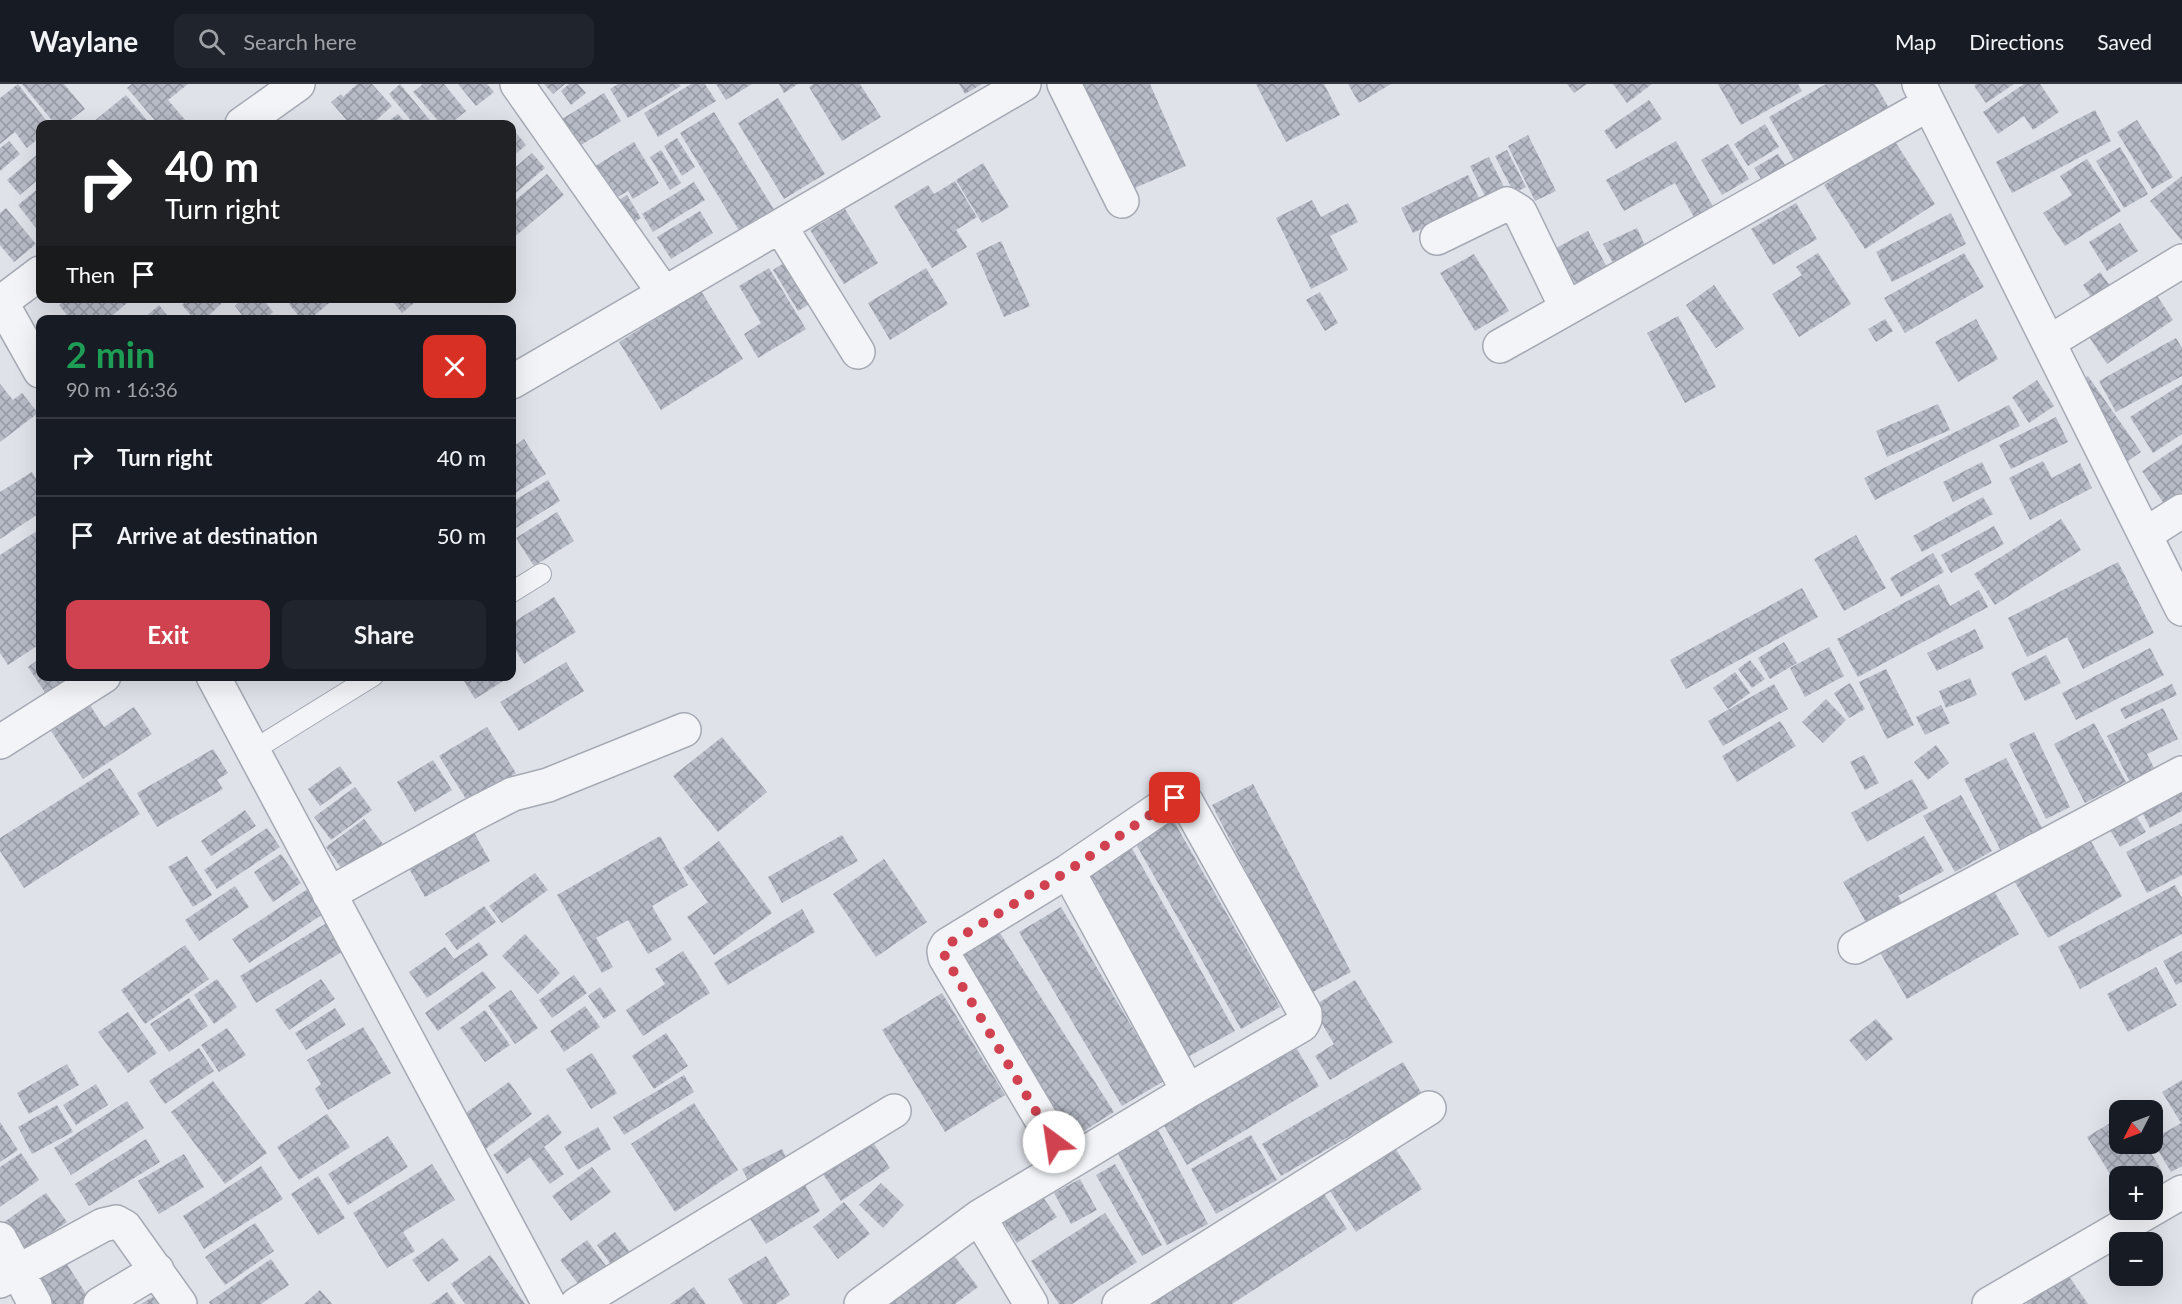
<!DOCTYPE html>
<meta charset="utf-8">
<style>
:root{--surface:#171b24;--page:#20242c;--text:#f1f3f6;--muted:#9ea1a6;--line:#363941;--accent:#d0424f}
body{margin:0;font-family:Lato,sans-serif;background:var(--page);color:var(--text);height:100vh;display:flex;flex-direction:column;font-size:22px;white-space:nowrap}
*{box-sizing:border-box;margin:0}
p{font-size:20px;color:var(--muted)}
.icon{flex:none;width:33px;height:33px;fill:none;stroke:currentColor;stroke-width:2;stroke-linecap:round;stroke-linejoin:round}
.map{position:relative;flex:1;overflow:hidden}
.panel{position:absolute;left:36px;top:231px;width:480px;height:366px;display:flex;flex-direction:column;background:var(--surface);border-radius:12px;box-shadow:0 6px 24px #0002}
.panel>*{flex:none}
.hud{position:absolute;left:36px;top:36px;width:480px;height:183px;border-radius:12px;box-shadow:0 6px 24px #0002;background:#202124;color:#fff;overflow:hidden}
.needle{width:39px;rotate:228deg}
.fabs{position:absolute;left:2109px;top:1016px;display:grid;gap:12px}
.fabs a{display:grid;place-items:center;width:54px;height:54px;border-radius:12px;background:var(--surface);box-shadow:0 6px 24px #0002;font-size:30px}
.pin{position:absolute;display:grid;place-items:center;width:51px;height:51px;color:#fff;margin:-26px;border-radius:12px;box-shadow:0 3px 9px #0006}
.me{position:absolute;width:66px;margin:-33px;rotate:329deg;stroke-linejoin:round;filter:drop-shadow(0 0 4px #0008)}
.turn{display:flex;align-items:center;gap:21px;height:126px;padding:0 30px;font-size:27px}
.turn .icon{width:78px;height:78px;stroke-width:2.5}
.turn b{display:block;font-size:42px;line-height:51px}
.then{display:flex;align-items:center;height:57px;padding:0 30px;background:#0003;gap:12px;font-size:22px}
.round{display:grid;place-items:center;flex:none;width:63px;height:63px;border-radius:12px;background:var(--page)}
.overview{display:flex;align-items:center;justify-content:space-between;height:102px;padding:0 30px}
h1{font-size:36px;font-weight:700;line-height:45px;color:#1e9e55}
.cta{display:flex;gap:12px;margin-top:auto;padding:12px 30px}
.cta a{flex:1;height:69px;border-radius:12px;background:var(--accent);color:#fff;font-size:24px;font-weight:700;line-height:69px;text-align:center}
.cta a+a{background:var(--page);color:var(--text)}
ul{padding:0;list-style:none}
li{display:flex;align-items:center;gap:18px;height:78px;padding:0 30px;border-top:2px solid var(--line)}
li div{flex:1}
li b{display:block;font-size:22px}
li em{font-style:normal}
header{display:flex;align-items:center;gap:36px;box-sizing:border-box;height:84px;padding:0 30px;background:var(--surface);border-bottom:2px solid var(--line)}
header strong{font-size:28px}
nav{display:flex;gap:33px;margin-inline-start:auto;font-size:21px}
.search{width:420px;height:54px;background:var(--page);display:flex;align-items:center;gap:15px;box-sizing:border-box;padding:0 21px;border-radius:12px;color:var(--muted);font-size:22px}
.map>svg:first-child{display:block}
.building{fill:url(#building-cross-hatch)}
.lines{fill:none;stroke-linecap:round;stroke-linejoin:round}
.lane-casing{stroke:#a4a9b3;stroke-width:22}
.street-casing{stroke:#a4a9b3;stroke-width:36}
.lane{stroke:#f2f4f7;stroke-width:20}
.street{stroke:#f2f4f7;stroke-width:33}
.route{stroke:#d0424f;stroke-width:10;stroke-dasharray:0 18}
</style>
<header>
<strong>Waylane</strong>
<div class="search"><svg class="icon" aria-label="search" viewBox="0 0 24 24"><circle cx="10" cy="10" r="6"/><path d="M15 15l6 6"/></svg>Search here</div>
<nav><a>Map</a><a>Directions</a><a>Saved</a></nav>
</header>
<div class="map">
<svg width="2182" height="1220" viewBox="0 0 2182 1220">
<defs>
<pattern id="building-cross-hatch" width="8" height="8" patternUnits="userSpaceOnUse" patternTransform="scale(1.5)"><rect width="8" height="8" fill="#b6bbc6"/><path d="M0 0l8 8M0 8l8-8" fill="none" stroke="#9498a2"/></pattern>
</defs>
<rect width="100%" height="100%" fill="#dfe2e9"/>
<!-- building -->
<path class="building" d="M18,0L49,40H40V53L27,64L15,48L0,60V14Z
M22,0H64L85,25L65,40H55Z
M132,0H188L168,16L186,37L182,40H158L127,4Z
M357,0H372L392,22L372,40H368L355,26L367,40H350L331,18L341,10L343,13Z
M400,0L433,40H414L389,10Z
M423,0H444L466,27L450,40H441L413,8Z
M458,0H487L494,8L476,22Z
M544,0H565L553,10Z
M569,0H578L586,9L571,21L561,7Z
M618,0H679L681,2L628,34L610,5Z
M691,0H705L716,17L658,53L644,29Z
M716,0H752L726,16Z
M779,0H798L784,9Z
M813,0H860L881,33L842,57L809,3Z
M959,0H982L965,10Z
M1083,0H1150L1186,82L1130,106Z
M1256,0H1324L1340,31L1286,58Z
M1348,0H1391L1359,19Z
M1567,0H1587L1574,9Z
M1613,0H1652L1627,19Z
M1718,0H1798L1802,7L1741,41Z
M1826,0H1875L1889,24L1795,78L1769,33Z
M1976,0H2014L1986,19L1974,2Z
M2024,0H2040L2059,28L2033,46L2024,32L1998,50L1983,28Z
M604,9L621,37L571,67L554,40Z
M126,11L150,40H95L93,38Z
M778,14L825,90L784,115L738,39Z
M1649,16L1662,35L1616,65L1604,47Z
M2095,26L2111,57L2012,109L1996,78Z
M714,28L778,132L743,153L680,49Z
M398,30L407,40H385Z
M2137,36L2173,93L2152,105L2117,48Z
M1765,40L1779,63L1748,82L1734,60Z
M512,44L526,61L512,73Z
M1528,51L1556,107L1535,117L1508,62Z
M677,54L695,83L682,92L664,62Z
M1894,56L1935,120L1865,165L1824,101Z
M9,57L20,70L0,87V64Z
M1676,57L1714,124L1695,135L1675,99L1624,127L1606,96Z
M634,58L659,99L633,115L628,107L609,118L589,86Z
M1728,60L1749,95L1722,111L1701,76Z
M2120,63L2148,110L2124,124L2096,77Z
M661,66L681,99L670,106L650,73Z
M1507,66L1526,103L1514,109L1495,72Z
M40,68V94L20,111L7,96Z
M532,69L545,84L512,112V86Z
M1778,70L1791,90L1767,104L1754,84Z
M1489,73L1505,105L1486,114L1470,82Z
M2087,75L2121,127L2065,162L2043,129L2072,111L2060,92Z
M983,79L1009,123L982,139L956,96Z
M547,90L564,111L512,155V119Z
M1468,91L1480,116L1413,149L1401,124Z
M2182,92V157L2150,117Z
M955,97L977,133L956,146L967,163L932,184L894,122L928,101L934,110Z
M694,98L705,116L653,148L642,130Z
M40,103V149L18,121Z
M627,111L641,134L625,144L610,121Z
M1312,116L1321,133L1348,119L1358,138L1330,152L1348,186L1311,205L1276,134Z
M1796,119L1817,155L1773,181L1751,145Z
M6,124L36,160L14,178L0,161V129Z
M845,125L878,179L844,200L810,146Z
M700,127L713,149L671,175L657,153Z
M1951,129L1966,160L1892,198L1876,168Z
M2120,139L2138,167L2107,187L2089,158Z
M1637,144L1646,164L1613,179L1603,160Z
M1588,147L1611,191L1579,207L1556,164Z
M1001,157L1030,222L1004,233L976,169Z
M1818,169L1851,220L1799,253L1772,210L1802,191L1796,183Z
M1964,169L1984,203L1905,249L1884,214Z
M1474,170L1509,227L1475,247L1440,189Z
M792,174L818,215L798,227L773,186Z
M769,184L806,245L758,274L744,250L761,239L739,202Z
M926,184L948,220L890,256L868,219Z
M2100,188L2116,210L2098,223L2083,201Z
M1714,201L1744,245L1716,264L1686,221Z
M2150,201L2173,236L2107,280L2084,245Z
M701,207L743,275L661,326L619,258Z
M1320,208L1338,239L1325,247L1306,216Z
M67,214H97L99,216L101,214H133L107,236H71L59,221Z
M189,214H221L224,217L204,236H195L182,221Z
M243,214H262L273,228L265,236H246L235,222Z
M295,214H325L329,219L309,236H302L289,220Z
M390,214H420L402,229Z
M159,221L171,236H142Z
M1678,232L1716,303L1685,319L1647,249Z
M1885,235L1893,247L1876,258L1868,245Z
M1976,235L1998,275L1958,298L1935,258Z
M2176,254L2182,264V292L2116,328L2099,297Z
M2088,292L2141,368L2128,377L2074,301Z
M2037,296L2054,322L2029,339L2012,313Z
M0,300L13,316L22,309L38,329L0,358Z
M2182,300V350L2153,369L2130,333Z
M1938,320L1950,346L1887,373L1876,347Z
M2009,321L2020,342L1875,416L1864,394Z
M2056,333L2068,358L2011,385L1999,361Z
M524,355L546,390L512,411V363Z
M2182,360V422L2171,430L2142,387Z
M2043,377L2052,394L2080,379L2092,404L2030,436L2009,394Z
M1982,378L1992,399L1953,418L1943,398Z
M32,388L40,401V429L0,455V408Z
M548,396L560,417L516,444L512,437V418Z
M1983,413L1993,430L1922,468L1913,452Z
M557,428L574,457L534,482L516,454Z
M2061,435L2081,466L1995,521L1974,490Z
M1994,442L2004,460L1951,489L1941,471Z
M40,445V560L8,581L0,569V471Z
M1856,451L1886,504L1844,527L1814,475Z
M1933,469L1944,488L1901,513L1890,494Z
M2118,478L2154,549L2083,585L2067,553L2027,573L2008,534Z
M1939,500L1950,522L1979,506L1988,523L1858,593L1837,555Z
M1802,504L1818,533L1686,605L1670,576Z
M554,513L576,548L524,580L512,560V539Z
M1975,545L1984,564L1937,587L1927,569Z
M1784,558L1797,579L1770,595L1758,574Z
M1829,563L1844,592L1805,613L1790,584Z
M2150,564L2164,591L2076,636L2062,609Z
M2046,571L2061,599L2025,617L2011,589Z
M40,574V592H79L48,613L28,583Z
M1750,576L1765,595L1752,604L1738,585Z
M566,578L584,607L519,647L500,618Z
M1886,585L1914,641L1887,655L1859,598Z
M1735,588L1750,609L1728,625L1713,604Z
M461,592H511L475,615Z
M1970,594L1977,611L1946,624L1939,607Z
M1850,599L1865,625L1849,634L1834,609Z
M1774,600L1788,625L1723,662L1708,637Z
M2172,600L2177,611L2125,635L2120,625Z
M1826,615L1846,636L1823,659L1802,638Z
M90,621L104,643L134,623L152,650L83,695L51,647Z
M1941,621L1950,639L1925,651L1916,633Z
M2163,624L2178,655L2147,670L2155,686L2130,698L2107,652Z
M1780,637L1796,662L1737,698L1722,672Z
M2094,639L2126,698L2085,719L2054,660Z
M487,643L516,689L468,718L439,672Z
M2034,648L2070,723L2046,735L2009,660Z
M722,653L767,708L718,748L673,692Z
M1936,661L1949,679L1928,696L1914,678Z
M213,665L228,689L217,696L223,705L157,743L137,709Z
M1864,671L1879,699L1865,706L1850,678Z
M2006,674L2042,744L2000,765L1964,695Z
M433,676L452,706L415,728L397,698Z
M340,682L352,699L320,722L308,705Z
M110,684L140,730L24,804L0,767V754Z
M1912,695L1928,724L1867,758L1851,729Z
M2182,697V727L2150,744L2138,720Z
M1253,700L1351,888L1309,910L1212,721Z
M355,703L372,726L331,756L314,733Z
M1961,711L1992,767L1955,788L1923,732Z
M2129,721L2146,748L2120,763L2104,736Z
M245,726L256,742L211,772L201,757Z
M1172,734L1280,923L1241,945L1133,755Z
M364,735L383,760L344,788L326,763Z
M468,738L490,777L425,813L403,774Z
M2182,739V791L2147,809L2126,768Z
M267,744L280,763L217,805L204,786Z
M842,751L858,777L782,819L768,793Z
M660,752L688,801L652,822L672,856L648,870L628,836L596,854L613,883L602,889L557,811Z
M1924,752L1944,787L1898,812L1907,827L1871,847L1843,798Z
M2088,752L2122,812L2048,854L2013,795Z
M719,757L772,829L714,871L687,833L708,818L683,784Z
M1130,761L1235,947L1182,976L1077,791Z
M281,770L301,799L273,818L254,788Z
M187,772L212,811L193,823L168,783Z
M884,775L927,838L876,873L833,810Z
M535,789L548,806L502,839L489,822Z
M2175,801L2182,814V850L2080,905L2058,863Z
M235,802L249,823L199,857L185,836Z
M1991,802L2019,850L1907,915L1879,867Z
M309,804L326,828L249,879L232,855Z
M484,822L496,838L457,866L445,850Z
M1061,823L1164,997L1122,1022L1019,848Z
M802,825L815,848L728,901L714,879Z
M330,837L347,865L256,919L240,892Z
M998,846L1114,1028L1068,1057L952,875Z
M525,850L560,889L538,910L502,872Z
M479,858L488,871L427,914L409,888L445,863L454,875Z
M185,861L209,895L145,940L121,906Z
M683,867L710,909L643,952L626,926L665,900L655,885Z
M2182,867V898L2176,901L2163,877Z
M2156,883L2177,921L2128,948L2107,910Z
M483,887L496,904L438,947L425,929Z
M574,891L587,909L552,934L539,916Z
M217,895L237,923L214,940L194,911Z
M321,895L335,915L289,946L275,926Z
M1355,896L1393,958L1330,996L1315,972L1334,960L1312,923Z
M600,903L616,927L604,935L588,912Z
M511,906L538,944L515,960L488,922Z
M942,909L1005,1011L945,1048L882,946Z
M189,914L208,942L169,968L150,940Z
M585,922L600,943L564,968L550,947Z
M335,924L346,941L306,966L295,949Z
M485,926L510,961L485,978L460,944Z
M128,928L157,969L128,989L98,948Z
M1876,935L1893,955L1866,977L1849,956Z
M363,943L391,989L328,1026L315,1005L321,1000L307,976Z
M227,944L246,971L219,988L201,961Z
M666,949L688,982L654,1005L632,972Z
M1291,955L1319,1002L1187,1081L1159,1033Z
M199,964L214,987L165,1020L149,997Z
M592,969L617,1009L591,1025L566,985Z
M1403,978L1422,1010L1281,1092L1262,1060Z
M67,980L79,1001L29,1030L17,1009Z
M684,991L694,1008L624,1051L613,1033Z
M2182,996V1082L2171,1088L2152,1056L2181,1039L2162,1008Z
M213,997L267,1069L225,1100L171,1028Z
M509,998L532,1030L480,1069L456,1036Z
M96,1000L108,1021L76,1041L63,1021Z
M127,1017L144,1044L71,1091L54,1064Z
M694,1019L738,1086L675,1128L631,1060Z
M57,1021L73,1048L32,1070L18,1043Z
M327,1030L350,1063L299,1096L277,1063Z
M548,1030L562,1049L544,1063L564,1090L550,1100L530,1073L507,1090L493,1071Z
M2120,1033V1059H2145L2162,1087L2153,1092H2120V1106L2087,1053Z
M0,1038L18,1066L0,1078Z
M1155,1040L1208,1140L1167,1161L1114,1062Z
M598,1043L611,1065L578,1086L564,1063Z
M868,1051L890,1084L841,1117L818,1083Z
M1251,1051L1277,1096L1216,1130L1191,1085Z
M388,1052L408,1083L348,1121L328,1090Z
M146,1055L160,1078L89,1122L75,1100Z
M808,1061L751,1102L742,1085L782,1065L786,1073Z
M1395,1064L1422,1105L1356,1148L1330,1107Z
M21,1069L39,1096L0,1123V1083Z
M184,1070L204,1103L159,1130L138,1097Z
M432,1080L455,1116L403,1148L415,1167L387,1184L353,1129Z
M1115,1080L1162,1161L1142,1172L1096,1091Z
M261,1082L283,1115L204,1165L183,1132Z
M592,1083L611,1108L571,1137L552,1112Z
M318,1092L345,1134L318,1151L291,1110Z
M1080,1095L1097,1126L1071,1140L1054,1109Z
M881,1099L904,1121L883,1144L859,1121Z
M805,1101L820,1127L766,1160L750,1135Z
M46,1109L67,1138L24,1167L4,1138Z
M1040,1109L1057,1133L1017,1159L1001,1135Z
M1324,1110L1347,1145L1232,1220H1134L1227,1159L1234,1168Z
M844,1118L870,1150L838,1175L813,1143Z
M1105,1129L1137,1178L1072,1220H1059L1031,1177Z
M255,1139L274,1167L225,1201L205,1173Z
M615,1148L638,1179L620,1193L597,1161Z
M443,1154L459,1176L428,1198L412,1176Z
M587,1156L612,1190L585,1209L560,1176Z
M946,1161L978,1203L955,1220H869Z
M61,1171L92,1219L90,1220H47L29,1191Z
M490,1171L525,1220H465L451,1200Z
M766,1172L790,1211L776,1220H743L728,1195Z
M271,1175L289,1201L261,1220H210L209,1218Z
M2066,1188L2088,1220H2027L2025,1217Z
M694,1203L706,1220H670Z
M320,1206L332,1220H304Z
M447,1208L456,1220H431Z
M157,1210L163,1220H141Z"/>
<g class="lines">
<!-- lane casing -->
<g class="lane-casing">
<path id="lane" d="M512,508L541,490
M252,667L373,592"/>
</g>
<!-- street casing -->
<g class="street-casing">
<path id="street" d="M517,0L664,209
M1064,0L1122,117
M1919,0L2182,525
M242,40L298,0
M780,142L858,268
M1437,154L1507,120L1520,128L1566,223
M0,216L40,287
M0,219L40,189
M2049,258L2182,177
M1500,262L1929,20
M512,298L1024,0
M2146,450L2182,427
M213,592L549,1220
M0,658L104,592
M1068,787L1188,1007
M329,810L472,731L513,710L548,701L684,646
M1855,863L2182,689
M979,1133L1031,1220
M0,1155L35,1220
M0,1197L103,1141L116,1138L125,1143L180,1220
M100,1220L157,1186
M577,1220L894,1027
M861,1220L979,1133L1188,1007L1302,941L1305,935V929L1186,717L1175,714L1068,787L947,861L944,867L945,873L1067,1079
M1119,1220L1429,1024
M1989,1220L2182,1108"/>
</g>
<!-- lane -->
<use href="#lane" class="lane"/>
<!-- street -->
<use href="#street" class="street"/>
</g>
<g class="lines">
<!-- route -->
<path class="route" d="M1054,1058L945,873L944,867L947,861L1068,787L1175,714"/>
</g>
</svg>
<div class="fabs">
<a><svg class="needle" viewBox="-14 -14 28 28"><path d="M0-13l5 13h-10z" fill="#e53935"/><path d="M0 13l5-13h-10z" fill="#9ea1a6"/></svg></a>
<a>+</a>
<a>−</a>
</div>
<div class="pin" style="left:1175px;top:714px;background:#d93025"><svg class="icon" aria-label="arrive" viewBox="0 0 24 24"><path d="M6 21V4h12l-3 4 3 4H6"/></svg></div>
<svg class="me" style="left:1054px;top:1058px" viewBox="-20 -20 40 40"><circle r="19" fill="#fff"/><path d="M0-13L10 11 0 6-10 11z" fill="#d0424f"/></svg>
<div class="hud">
<div class="turn"><svg class="icon" aria-label="right" viewBox="0 0 24 24"><path d="M7 20v-9h11M14 6l5 5-5 5"/></svg><div><b>40 m</b>Turn right</div></div>
<div class="then">Then<svg class="icon" aria-label="arrive" viewBox="0 0 24 24"><path d="M6 21V4h12l-3 4 3 4H6"/></svg></div>
</div>
<section class="panel">
<div class="overview"><div><h1>2 min</h1><p>90 m · 16:36</p></div><a class="round" style="background:#d93025;color:#fff"><svg class="icon" aria-label="close" viewBox="0 0 24 24"><path d="M6 6l12 12M18 6L6 18"/></svg></a></div>
<ul>
<li><svg class="icon" aria-label="right" viewBox="0 0 24 24"><path d="M7 20v-9h11M14 6l5 5-5 5"/></svg><div><b>Turn right</b></div><em>40 m</em></li>
<li><svg class="icon" aria-label="arrive" viewBox="0 0 24 24"><path d="M6 21V4h12l-3 4 3 4H6"/></svg><div><b>Arrive at destination</b></div><em>50 m</em></li>
</ul>
<div class="cta"><a>Exit</a><a>Share</a></div>
</section>
</div>
